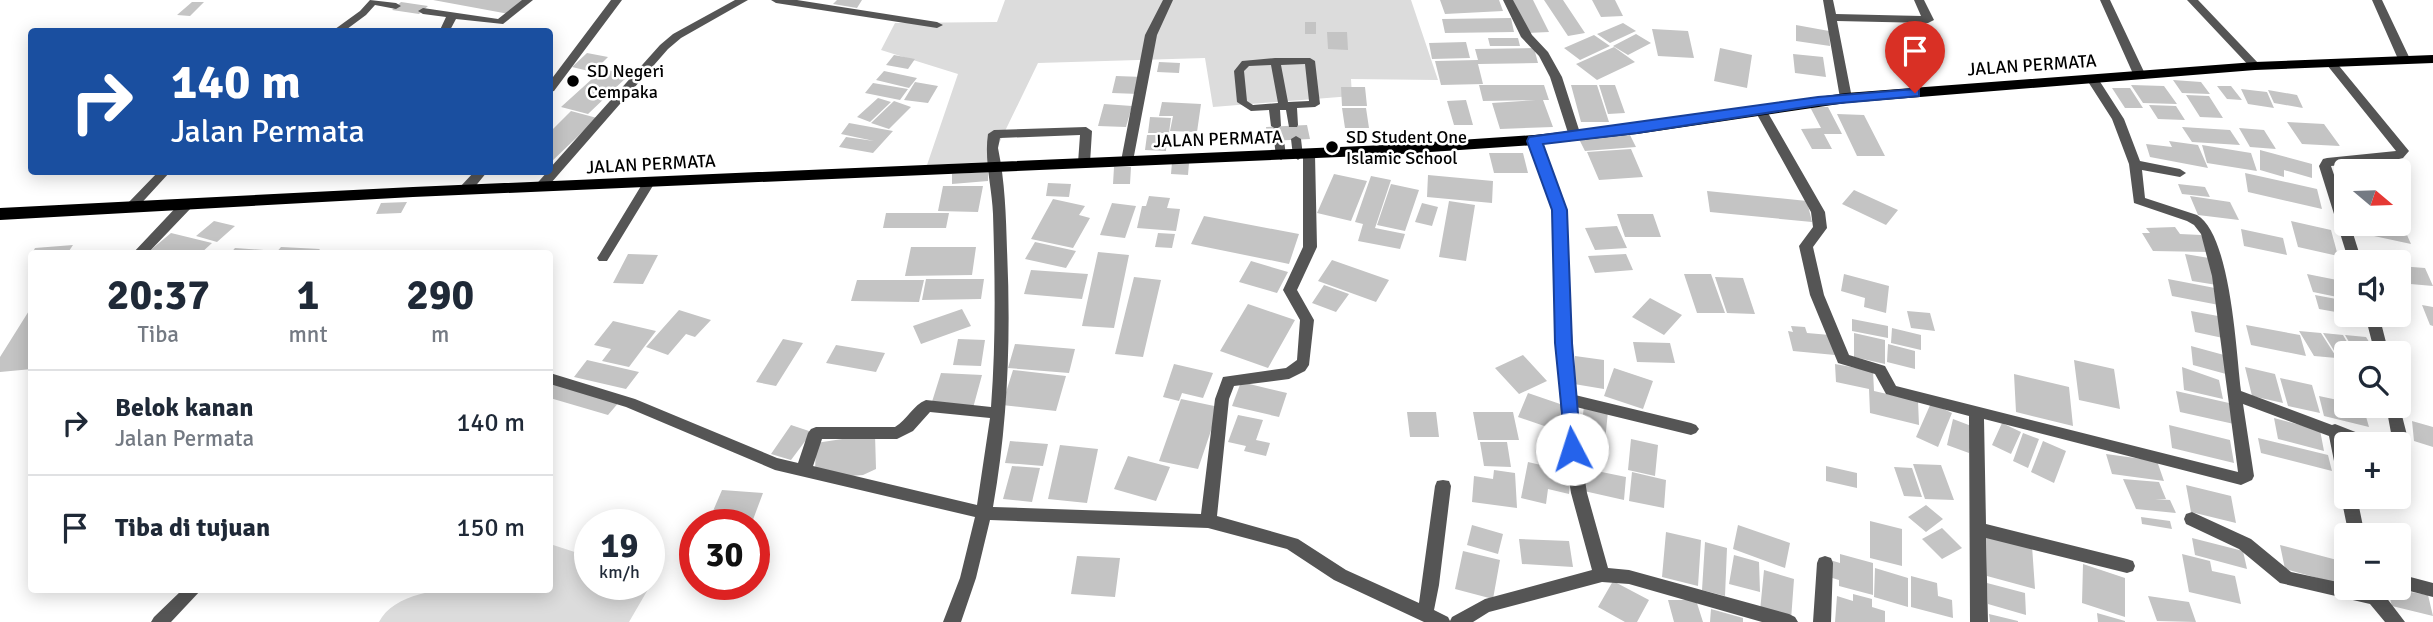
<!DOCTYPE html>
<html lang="id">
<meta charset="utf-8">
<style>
:root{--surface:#fff;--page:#f6f6f7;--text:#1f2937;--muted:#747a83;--line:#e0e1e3}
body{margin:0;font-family:Signika,sans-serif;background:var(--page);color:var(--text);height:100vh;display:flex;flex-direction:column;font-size:26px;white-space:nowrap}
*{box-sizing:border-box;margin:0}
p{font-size:23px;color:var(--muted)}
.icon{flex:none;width:38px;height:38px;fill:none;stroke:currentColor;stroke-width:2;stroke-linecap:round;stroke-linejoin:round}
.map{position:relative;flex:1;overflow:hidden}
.side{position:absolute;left:28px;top:250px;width:525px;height:343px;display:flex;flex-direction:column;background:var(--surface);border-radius:7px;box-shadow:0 4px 18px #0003}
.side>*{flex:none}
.top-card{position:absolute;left:28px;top:28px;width:525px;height:147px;border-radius:7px;box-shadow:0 4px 18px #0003;background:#1a4fa0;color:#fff;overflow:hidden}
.needle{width:46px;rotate:109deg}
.fabs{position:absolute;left:2334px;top:159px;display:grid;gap:14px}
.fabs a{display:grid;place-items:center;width:77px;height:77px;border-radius:7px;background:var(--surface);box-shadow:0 4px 18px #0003;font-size:35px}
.speed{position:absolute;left:574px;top:509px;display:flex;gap:14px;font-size:35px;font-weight:700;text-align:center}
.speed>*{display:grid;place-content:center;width:91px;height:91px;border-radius:50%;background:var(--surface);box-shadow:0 4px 18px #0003;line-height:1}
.speed small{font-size:18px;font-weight:400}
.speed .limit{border:10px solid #d22;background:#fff;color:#111}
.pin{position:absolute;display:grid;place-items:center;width:60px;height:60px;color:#fff;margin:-72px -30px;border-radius:50% 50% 50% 0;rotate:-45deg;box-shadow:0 0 7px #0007}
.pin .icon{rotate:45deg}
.me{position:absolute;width:77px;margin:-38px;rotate:355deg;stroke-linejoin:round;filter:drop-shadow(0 0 5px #0008)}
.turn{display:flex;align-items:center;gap:24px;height:147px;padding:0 28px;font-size:32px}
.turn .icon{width:91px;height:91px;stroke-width:2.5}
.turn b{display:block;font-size:49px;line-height:60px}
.eta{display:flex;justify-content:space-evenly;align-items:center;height:119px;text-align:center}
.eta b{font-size:42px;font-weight:700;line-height:49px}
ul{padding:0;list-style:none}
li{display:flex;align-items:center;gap:21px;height:105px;padding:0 28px;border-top:2px solid var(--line)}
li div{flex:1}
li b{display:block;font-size:26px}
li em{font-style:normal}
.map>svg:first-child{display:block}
.green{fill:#dcdcdc}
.building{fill:#c4c4c4}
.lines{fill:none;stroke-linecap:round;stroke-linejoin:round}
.lane{fill:#555;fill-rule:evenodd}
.street{fill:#555;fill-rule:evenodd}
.primary{fill:#000;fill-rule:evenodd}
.route{fill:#2563eb;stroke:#184099;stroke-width:2}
.poi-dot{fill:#000;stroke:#fff;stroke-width:2.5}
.labels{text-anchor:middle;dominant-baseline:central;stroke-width:5;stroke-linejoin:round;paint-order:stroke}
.street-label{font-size:18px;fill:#000;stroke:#fff}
.poi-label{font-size:18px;fill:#000;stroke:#fff;text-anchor:start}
</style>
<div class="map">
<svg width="2433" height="622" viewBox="0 0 2433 622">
<rect width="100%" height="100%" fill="#fff"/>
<!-- green -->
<path class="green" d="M1005,0H1411L1438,80L1351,79L1352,96L1213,107L1205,58L1038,63L990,162L927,165L958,74L881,50L895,23L997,22Z
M550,544L590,557V584H649V577L654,579L629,622H379C403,576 504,590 550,590Z"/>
<!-- building -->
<path class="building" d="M433,0H523L509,14Z
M837,0H862L857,8L833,4Z
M1440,0H1499L1503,11L1445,14Z
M1511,0H1533L1549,32L1527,33Z
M1544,0H1563L1585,33L1568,36Z
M1592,0H1615L1623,16L1601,17Z
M192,2H204L190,16L177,15Z
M401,2L428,6L419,14L392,10Z
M1511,18L1514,32L1445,33L1442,19Z
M1305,22H1316V34H1305Z
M1623,23L1636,31L1610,43L1597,34Z
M1796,25L1829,31L1830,46L1796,41Z
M1652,29L1688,31L1694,58L1658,56Z
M1327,32H1347L1348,50L1328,49Z
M1636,34L1651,43L1628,55L1613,46Z
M1594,35L1610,46L1580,60L1564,48Z
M1488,38H1518L1520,46H1490Z
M1466,42L1470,58L1432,59L1429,43Z
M1614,47L1635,62L1597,80L1576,64Z
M1534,48L1538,63L1478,64L1483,84L1441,85L1435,61L1478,60L1475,49Z
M1720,48L1752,55L1747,88L1714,81Z
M587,53L608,57L593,72L572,67Z
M1793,54L1823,57L1826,77L1795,73Z
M894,55L915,59L908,69L886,65Z
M1159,62L1180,63L1179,73L1157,72Z
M603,69L629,75L588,114L561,107Z
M884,71L917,78L909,88L876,80Z
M1116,76L1143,77L1139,94L1112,93Z
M2173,80L2201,82L2210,94L2182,93Z
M915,82L938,86L928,103L904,100Z
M873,83L908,89L900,100L865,93Z
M1479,85H1544L1549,100H1543L1553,127L1500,129L1492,103L1536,100L1483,101Z
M1571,85H1597L1609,122H1581Z
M1599,85H1615L1625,113L1608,114Z
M2131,85L2164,86L2177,104L2143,103Z
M2217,86H2231L2242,100L2227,99Z
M1341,87H1365L1367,106H1342Z
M2112,88H2130L2143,108H2125Z
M2241,89L2267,92L2274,108L2248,104Z
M2268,90L2297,95L2303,108L2274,103Z
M2186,95L2209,96L2223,118L2200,117Z
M878,98L891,102L870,122L857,117Z
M1466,100L1473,125H1454L1447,101Z
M894,101L911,107L889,129L871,123Z
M1162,102L1201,104L1197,132L1170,131L1173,116H1159Z
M1104,104L1132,106L1126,127L1098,126Z
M2149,105L2176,106L2185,120L2158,119Z
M1810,107H1828L1842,134H1824L1832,149H1812L1801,129L1821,128Z
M1342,108H1366L1369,128H1345Z
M571,111L597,118L550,163V132Z
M1837,114L1864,115L1885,156H1857Z
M1150,117L1171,118L1169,133H1148Z
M2287,122L2324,124L2340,146L2302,144Z
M849,123L893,131L873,153L839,147L846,137L874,141L841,134Z
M1307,125L1310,139L1268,141L1266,127Z
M2182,127L2230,130L2240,145L2192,142Z
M2239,128L2264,130L2276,149L2250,147Z
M1147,135H1167L1166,151L1145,150Z
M1630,135L1636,147L1585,151L1579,139Z
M2169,141L2198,145L2208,168L2150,157L2146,144L2172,147Z
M2202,145L2251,153L2257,171L2207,163Z
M1631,149L1643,177L1599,180L1587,152Z
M2260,150L2312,164V178L2284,170V177L2260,170Z
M1489,153H1523L1528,173H1494Z
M1172,162L1189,163L1188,175L1171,174Z
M1114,167H1131L1130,184H1113Z
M988,172V181L952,184V174Z
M2245,173L2317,189L2322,209L2248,192Z
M1334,174L1367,181L1351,221L1317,213Z
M1428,175L1493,181L1492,203L1427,197Z
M1371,176L1391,180L1375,228L1405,234L1400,249L1358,241L1363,224L1355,222Z
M1048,183L1071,184L1069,197L1046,196Z
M1391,184L1419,190L1405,231L1377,225Z
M2178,184L2205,187L2210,197L2182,194Z
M943,186H983L978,212L938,211Z
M1854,190L1898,210L1886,225L1842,204Z
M1707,191L1807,201L1812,222L1710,212Z
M1149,196L1170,198L1167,208L1180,209L1176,231L1137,228L1142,206H1146Z
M2190,196L2230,202L2239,220L2198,215Z
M1053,199L1085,206L1079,215L1090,218L1073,248L1031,239Z
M1449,201L1475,205L1466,261L1439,257Z
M407,202L401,213L376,214L381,203Z
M1112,203L1136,206L1125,238L1100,235Z
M1422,203L1438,207L1432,226L1415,222Z
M886,213H949L946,228H883Z
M1617,214H1653L1661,237H1625Z
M1204,216L1299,234L1289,264L1191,244Z
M2399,217L2411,244L2360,233L2357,224H2399Z
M214,221L235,226L217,242L196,236Z
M2291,221L2331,230L2338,256L2298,247Z
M1617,226L1627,248L1595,250L1585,228Z
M2175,227L2180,234L2201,235L2210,252L2153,251L2142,233H2150L2146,228Z
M2241,229L2283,238L2287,255L2244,246Z
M171,233L212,243L200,254H146Z
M1158,233L1175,234L1172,248L1155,247Z
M1035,242L1076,251L1066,268L1025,259Z
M73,245L67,254H32L35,248Z
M281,247L320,249L316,254H275Z
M911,247H976L972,275L905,276Z
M235,248L264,250L260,254H230Z
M1098,252L1129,255L1114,328L1082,326Z
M628,254L658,255L643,284L613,283Z
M1626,254L1633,270L1595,273L1588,256Z
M2185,254L2209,258L2217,285L2192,281Z
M1332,260L1389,280L1376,302L1318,281Z
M1251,261L1288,272L1277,293L1239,282Z
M2399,266L2425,268L2433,286L2399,283Z
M1031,270L1088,274L1082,299L1024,294Z
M1684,274H1711L1725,313H1697Z
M1844,274L1889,286L1886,313L1864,307L1865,298L1841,291Z
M2307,274L2347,282V299L2313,292Z
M1134,277L1161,280L1143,357L1115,354Z
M1715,277L1743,278L1755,314L1727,313Z
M926,279H984L981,299L922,300Z
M2168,279L2215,288L2219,305L2172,296Z
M857,280H924L919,302L851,301Z
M1324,285L1349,294L1336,312L1312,303Z
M2315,295L2347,301V314L2319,309Z
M1650,298L1682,315L1664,335L1632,317Z
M1248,304L1295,320L1268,368L1220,351Z
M2422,305L2433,307V326L2430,325Z
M32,306V369L0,372V357Z
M962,309L971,326L921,344L913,326Z
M679,310L711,320L695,337L686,334L668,355L646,347Z
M1907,311L1930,313L1935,331L1911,328Z
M2191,311L2218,316L2223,338L2195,332Z
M1852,319L1888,326V338L1852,331Z
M613,321L656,331L629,367L602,361L611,349L594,345Z
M2246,325L2300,335L2306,356L2251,345Z
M1791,326L1805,327L1807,333L1830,335L1835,355L1793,351L1788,331L1793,332Z
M1892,328L1921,335V350L1891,343Z
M2299,331L2321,333L2337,358L2314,356Z
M1854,333L1885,340V364L1854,357Z
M2323,333L2343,335L2354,354L2338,357Z
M2345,335L2366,337L2377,354H2356Z
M783,339L803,343L776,386L756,382Z
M958,339L985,340L981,366L953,365Z
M1633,342L1670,343L1675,363L1637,362Z
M1015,344L1075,349L1069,373L1008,368Z
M1888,344L1915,351V369L1887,362Z
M836,345L885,353L876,372L826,363Z
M2191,346L2224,355L2226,374L2193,365Z
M1523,355L1547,381L1519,394L1495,368Z
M1575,356L1604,360V389L1574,384Z
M587,360L639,372L626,389L574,377Z
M2074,360L2114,369L2120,409L2079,400Z
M1174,364L1213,373L1203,398L1182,393L1179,401L1163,397Z
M1835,364L1873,371L1874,391L1918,401L1919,425L1870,413L1869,389L1836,382Z
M2182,367L2219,380L2223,399L2184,390Z
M2245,367L2275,374L2283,403L2252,396Z
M1614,368L1653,381L1643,409L1604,396Z
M1013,370L1066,376L1056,411L1002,405Z
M941,373L982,375L973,408L931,405Z
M2014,374L2069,387L2073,426L2016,412Z
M2280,378L2312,385L2320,413L2288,406Z
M1241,382L1287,393L1279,417L1232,406Z
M554,384L620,401L608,415L550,398V390Z
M2176,391L2229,403L2234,424L2180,412Z
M1528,393L1566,406L1556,430L1518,417Z
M2319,396L2347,402V406H2363L2369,427L2324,416Z
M1181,399L1219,407L1198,469L1159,461Z
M1931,403L1952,413L1938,447L1916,437Z
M1584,406L1608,411L1604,452L1579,447Z
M1407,412H1436L1439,437H1410Z
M1473,412H1513L1519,440H1478Z
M1238,415L1263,420L1256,440L1270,443L1266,456L1244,451L1246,446L1228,442Z
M2274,418L2320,430L2324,451L2278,439Z
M1953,419L1974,427L1969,453L1947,445Z
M2412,421L2433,427V447L2414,441Z
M2002,423L2021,432L2011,454L1992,445Z
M791,425L812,432L791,460L771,454Z
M2169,425L2230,440L2234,463L2172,448Z
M2023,433L2039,439L2028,468L2013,461Z
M875,434L876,469L863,475L837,477L815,472L816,443Z
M2258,438L2328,455L2332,471L2261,453Z
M1631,439L1658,445L1655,476L1628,470Z
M1010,441L1048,444L1043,466L1005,463Z
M2043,441L2066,451L2054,483L2031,472Z
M1480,442H1507L1511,467L1484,466Z
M1060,445L1098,449L1087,503L1048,499Z
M2106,454L2157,461L2164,481L2112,474Z
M1128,456L1170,467L1156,501L1114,489Z
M1528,462L1571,472L1569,494L1548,489L1546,504L1521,498Z
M1913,464L1941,465L1954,500L1925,499Z
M1012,466L1040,468L1032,502L1003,499Z
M1826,466L1857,473V488L1826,481Z
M1894,467L1912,468L1922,497L1904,496Z
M1587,469L1626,477L1624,500L1584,491Z
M1494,470L1515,473L1517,508L1472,502L1474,476L1493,479Z
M1632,472L1666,480L1664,508L1629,501Z
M2123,479L2159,482L2166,499H2155L2170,500L2176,513L2136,509Z
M2186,485L2231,496L2236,523L2191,512Z
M722,490L763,493L751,525H707Z
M1926,505L1943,519L1926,532L1908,517Z
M2141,517L2170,521L2172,529L2142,524Z
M1870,521L1902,529V566L1870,558Z
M1472,525L1503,534L1498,554L1467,545Z
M1738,525L1790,543L1785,568L1733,549Z
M1942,528L1962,548L1942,559L1922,539Z
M1666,532L1701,540L1698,586L1662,577Z
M1986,534L2032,546L2035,589L1987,576Z
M2192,538L2243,551L2247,569L2195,555Z
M1519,539L1569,541L1573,567L1522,564Z
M1705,542L1727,548L1725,596L1702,590Z
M2280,545L2337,560L2343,585L2285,569Z
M1463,551L1500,560L1493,599L1455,589Z
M1840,554L1873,563V595L1839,586V580L1829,577L1830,560L1840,563Z
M2182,554L2210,561L2212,571L2235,576L2241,604L2189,592Z
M1734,555L1759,562L1760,592L1729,584Z
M1077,556L1120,558L1115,597L1071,594Z
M2083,564L2125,578V617L2082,603Z
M1875,568L1908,578V607L1874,597Z
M1764,570L1794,579L1791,620L1760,611Z
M1911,576L1937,583L1938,596L1952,600L1953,618L1911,607Z
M1613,581L1649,600L1637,622H1625L1598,607Z
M1987,583L2025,593L2026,615L1988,604Z
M2387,588L2428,595L2433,616L2392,606Z
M1853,594L1872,599V607L1885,611V622H1835L1837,596L1853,601Z
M2148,596L2189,602L2196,622L2157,621Z
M1668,600H1696L1703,622H1674Z
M1711,609L1743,618V622H1710Z
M2097,613L2125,621V622H2098Z
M1989,614L2018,621V622H1990Z"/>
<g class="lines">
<!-- lane -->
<path class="lane" d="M370,0L396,3L401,6L396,9L375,5L366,15L343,32H331L360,11Z
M522,0H533L503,24L456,19L449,32H439L446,17L423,14L418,11L423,8L498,19Z
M1275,58H1310L1315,61L1320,104L1315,107L1297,108L1298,125L1297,127H1289L1286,110H1280L1281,126L1276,129L1271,126L1269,110L1251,111L1237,102L1234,71L1242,61ZM1305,64L1309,101L1288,102L1281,65ZM1271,65L1278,103L1253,105L1247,101L1244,71L1249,66Z
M1296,136L1301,139L1303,156L1298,160L1293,156L1291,139Z
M1279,137L1284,140L1286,156L1281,160L1276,156L1274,140Z
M158,172H170L136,209H128L126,206L128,203Z
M648,180L654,184L607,261H599L597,258L599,255L644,181Z"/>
<!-- street -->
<path class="street" d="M611,0H622L554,91L550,92V81Z
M735,0H748L681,38L668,49L544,191H534L533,188L547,172H550V168L660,45L673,34Z
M771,0H797L937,22L943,25L937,28L776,3Z
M1163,0H1173L1157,35L1133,161L1127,165L1121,161L1145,35Z
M1503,0H1513L1532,35L1548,52L1562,77L1581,136L1579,139L1575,140L1569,136L1550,77L1539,56L1521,37Z
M1823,0H1833L1836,14L1921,16L1914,0H1924L1934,20L1928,23L1837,21L1852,98L1846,102L1840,98Z
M2100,0H2110L2146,76L2144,79H2136L2134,76Z
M2187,0H2198L2259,64V68H2251Z
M2372,0H2382L2410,59L2408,61H2400L2398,59Z
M2331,59L2335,61L2409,151L2403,158L2399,159L2331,166L2347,213V224H2350L2362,262H2349L2319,166L2323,159L2327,158L2396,151L2327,65V61Z
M2093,76L2097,77L2124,119L2140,161L2180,169L2186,173L2180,177L2142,170L2145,198L2197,215C2231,235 2236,351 2241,391L2332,425L2335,424L2358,433L2392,438L2386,406H2399V404L2408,439L2399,449V444H2358L2345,441L2347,497H2357L2365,536H2349L2341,497L2345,492L2339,486L2329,436L2243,404L2254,476L2252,480L2241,485L1984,419L1986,524L2127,559L2133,561L2135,566L2133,571L2127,573L1986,538L1988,622H1970L1969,416L1886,394L1875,374L1838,363L1810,295L1799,246L1813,227L1811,212L1754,109L1756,106H1764L1825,212L1827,228L1813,247L1824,295L1849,355L1885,366L1896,386L2238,472L2212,276L2201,234L2194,225L2187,221L2134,203L2129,164L2112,119L2087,80Z
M1086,127L1092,131L1090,163L1084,167L1078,163L1080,135L1000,138L998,148C1005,182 1006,215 1007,250C1011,336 1008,422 993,507L1201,514L1215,399L1223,377L1286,368L1297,360L1300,320L1283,290L1303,247V155L1309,151L1315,155L1317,247L1297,290L1314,320L1309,365L1305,371L1289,379L1234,386L1229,399L1217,516L1298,539L1346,570L1419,603L1435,486L1437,481L1443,480L1449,481L1451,486L1439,585L1434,610L1448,617L1450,621L1452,617L1485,599L1592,570L1571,493L1564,449L1560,399L1552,210L1528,140L1534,136L1540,140L1566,210L1575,395L1691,423L1696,425L1699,429L1696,433L1691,435L1576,407L1580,449L1587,493L1608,568L1629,570L1789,614L1795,617L1798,622H1762L1629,584L1602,582L1489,612L1473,622H1424L1334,580L1287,549L1208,528L990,520L976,578L961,622H943L960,578L975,517L775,470L626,407L550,384V373L635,399L777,458L798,463L808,433L811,429L816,427H895C907,420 913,405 926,400L991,407C996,342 995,278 993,214C992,188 984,160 988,134L994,130ZM930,412L990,418L977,505L813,466L822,439H897L913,431Z
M474,172H487L469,194H459L458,191L459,188Z
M187,200L193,204L192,207L147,254H132L182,201Z
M2365,315H2379L2389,354H2375Z
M2192,512L2251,539L2291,572L2347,584V588H2379L2405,622H2385L2370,604L2280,583L2239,549L2186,524L2184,519L2186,514Z
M1825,556L1831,558L1833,563L1831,622H1813L1817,563L1819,558Z
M2399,574L2433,583V597L2398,588Z
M182,590H201L171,622H151L154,617Z"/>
<!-- primary -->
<path class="primary" d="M2433,55V63L2255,70L1846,103L1637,134L1534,145L1386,155L413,197L0,220V208L413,187L1386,145L1534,135L1637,124L1846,93L2255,62Z"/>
</g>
<!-- route -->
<path class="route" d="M1915,89L1919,90V96L1818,105L1637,133L1543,144L1567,210L1572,343L1581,449L1578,454H1566L1555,343L1552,210L1527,141L1529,137L1818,97Z"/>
<!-- markers -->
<g class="poi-dot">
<circle cx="573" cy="81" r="7"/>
<circle cx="1332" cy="147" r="7"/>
</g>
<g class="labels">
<!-- street labels -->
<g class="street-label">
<text transform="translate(2032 65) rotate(-4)">JALAN PERMATA</text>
<text transform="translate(1218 139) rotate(-2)">JALAN PERMATA</text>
<text transform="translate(651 164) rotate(-3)">JALAN PERMATA</text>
</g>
<!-- poi labels -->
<g class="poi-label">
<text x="587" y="71">SD Negeri<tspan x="587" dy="21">Cempaka</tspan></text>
<text x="1346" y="137">SD Student One<tspan x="1346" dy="21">Islamic School</tspan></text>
</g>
</g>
</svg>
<div class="fabs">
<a><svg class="needle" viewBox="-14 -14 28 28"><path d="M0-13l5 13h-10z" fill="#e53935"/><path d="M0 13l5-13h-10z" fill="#747a83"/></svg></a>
<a><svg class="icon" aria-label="sound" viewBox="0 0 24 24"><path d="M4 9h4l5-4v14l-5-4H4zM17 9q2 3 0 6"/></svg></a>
<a><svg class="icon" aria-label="search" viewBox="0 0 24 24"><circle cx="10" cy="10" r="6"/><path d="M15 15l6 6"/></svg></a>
<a>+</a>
<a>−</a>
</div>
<div class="speed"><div>19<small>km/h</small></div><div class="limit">30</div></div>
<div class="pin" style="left:1915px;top:93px;background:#d93025"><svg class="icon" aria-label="arrive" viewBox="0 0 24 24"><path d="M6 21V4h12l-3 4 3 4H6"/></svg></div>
<svg class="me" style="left:1572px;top:449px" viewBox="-20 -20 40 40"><circle r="19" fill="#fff"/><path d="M0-13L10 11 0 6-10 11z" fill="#2563eb"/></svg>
<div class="top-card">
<div class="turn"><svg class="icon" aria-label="right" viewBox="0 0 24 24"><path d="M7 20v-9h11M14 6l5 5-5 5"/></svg><div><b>140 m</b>Jalan Permata</div></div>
</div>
<section class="side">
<div class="eta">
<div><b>20:37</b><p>Tiba</p></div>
<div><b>1</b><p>mnt</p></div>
<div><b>290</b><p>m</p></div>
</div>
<ul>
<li><svg class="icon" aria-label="right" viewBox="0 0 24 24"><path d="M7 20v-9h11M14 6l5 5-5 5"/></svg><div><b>Belok kanan</b><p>Jalan Permata</p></div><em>140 m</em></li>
<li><svg class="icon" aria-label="arrive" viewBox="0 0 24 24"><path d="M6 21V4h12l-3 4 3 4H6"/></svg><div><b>Tiba di tujuan</b></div><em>150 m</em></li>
</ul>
</section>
</div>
